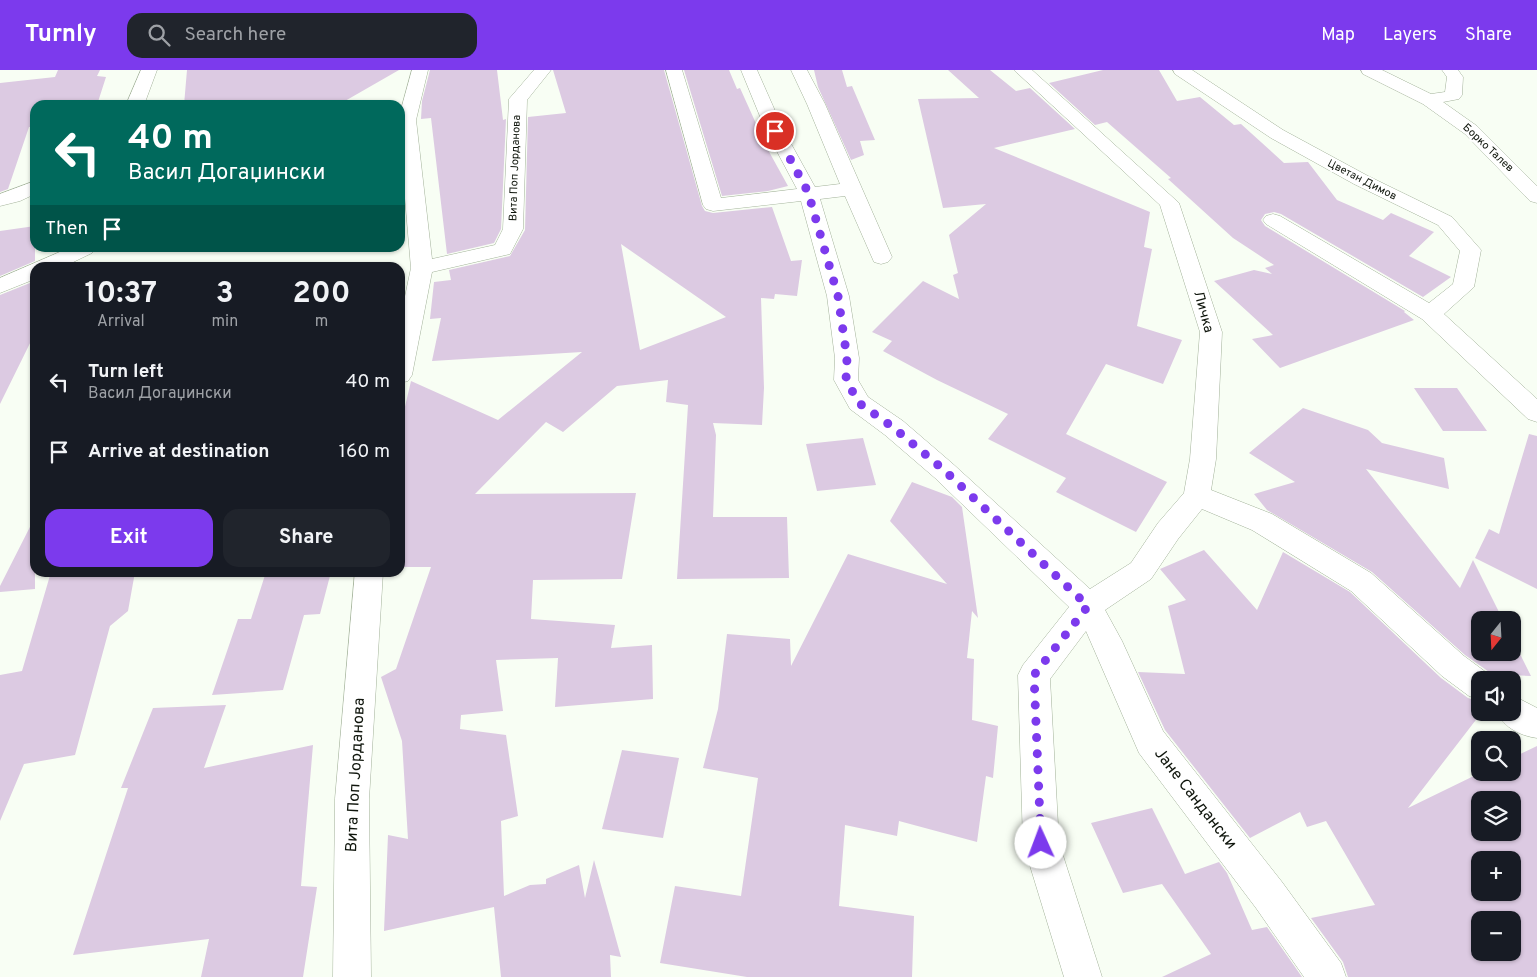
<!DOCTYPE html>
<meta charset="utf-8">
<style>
:root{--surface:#171b24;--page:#20242c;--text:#f1f3f6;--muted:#9ea1a6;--accent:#7c3aed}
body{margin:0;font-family:Overpass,sans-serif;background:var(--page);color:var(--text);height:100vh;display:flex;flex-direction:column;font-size:19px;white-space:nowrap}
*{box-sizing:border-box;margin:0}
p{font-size:16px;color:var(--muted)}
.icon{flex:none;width:28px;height:28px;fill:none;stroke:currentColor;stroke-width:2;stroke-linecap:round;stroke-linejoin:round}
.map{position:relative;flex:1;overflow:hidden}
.panel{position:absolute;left:30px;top:192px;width:375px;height:315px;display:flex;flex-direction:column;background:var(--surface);border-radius:15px;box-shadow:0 1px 4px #0004}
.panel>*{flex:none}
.banner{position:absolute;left:30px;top:30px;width:375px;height:152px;border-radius:15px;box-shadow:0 1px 4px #0004;background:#00695c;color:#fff;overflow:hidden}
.needle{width:32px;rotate:198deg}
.buttons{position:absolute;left:1471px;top:541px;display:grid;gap:10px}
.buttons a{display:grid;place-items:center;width:50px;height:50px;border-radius:10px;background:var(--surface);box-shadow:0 1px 4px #0004;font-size:25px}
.pin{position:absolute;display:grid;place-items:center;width:42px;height:42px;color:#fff;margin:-21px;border:2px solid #fff;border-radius:50%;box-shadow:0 1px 5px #0007}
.me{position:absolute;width:55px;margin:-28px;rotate:358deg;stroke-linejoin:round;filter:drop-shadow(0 0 4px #0008)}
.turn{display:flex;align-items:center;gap:18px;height:105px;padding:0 15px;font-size:22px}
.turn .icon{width:65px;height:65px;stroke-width:2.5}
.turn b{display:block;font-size:35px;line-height:42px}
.then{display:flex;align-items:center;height:48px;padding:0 15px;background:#0003;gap:10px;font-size:19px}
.eta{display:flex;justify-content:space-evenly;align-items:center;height:85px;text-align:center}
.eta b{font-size:30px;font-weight:700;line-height:35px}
.cta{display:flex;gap:10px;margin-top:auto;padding:10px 15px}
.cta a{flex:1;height:58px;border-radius:15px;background:var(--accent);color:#fff;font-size:20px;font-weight:700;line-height:58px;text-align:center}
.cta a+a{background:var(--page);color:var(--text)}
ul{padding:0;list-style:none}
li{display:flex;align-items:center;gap:15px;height:70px;padding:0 15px}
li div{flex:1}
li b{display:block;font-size:19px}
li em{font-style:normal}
header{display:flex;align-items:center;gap:30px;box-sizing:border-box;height:70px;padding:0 25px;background:var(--accent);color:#fff}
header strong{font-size:24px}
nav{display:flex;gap:28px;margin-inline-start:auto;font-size:18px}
.search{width:350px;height:45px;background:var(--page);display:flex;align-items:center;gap:12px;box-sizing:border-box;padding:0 18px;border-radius:15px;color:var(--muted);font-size:19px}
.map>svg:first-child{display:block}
.building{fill:#dccae2;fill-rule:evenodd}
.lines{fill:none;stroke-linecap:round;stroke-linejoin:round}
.street-casing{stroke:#a3b29a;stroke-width:1}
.street{fill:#fff;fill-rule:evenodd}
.route{stroke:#7c3aed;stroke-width:9;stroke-dasharray:0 16.2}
.labels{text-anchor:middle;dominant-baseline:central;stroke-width:4;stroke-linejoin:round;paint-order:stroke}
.far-street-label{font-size:11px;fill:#10160d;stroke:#fff}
.street-label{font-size:14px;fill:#10160d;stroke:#fff}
.near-street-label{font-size:16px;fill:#10160d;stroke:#fff}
</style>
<header>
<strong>Turnly</strong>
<div class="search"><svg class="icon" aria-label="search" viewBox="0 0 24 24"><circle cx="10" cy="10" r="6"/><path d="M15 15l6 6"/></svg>Search here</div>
<nav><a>Map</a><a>Layers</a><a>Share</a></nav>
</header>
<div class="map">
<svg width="1537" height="907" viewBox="0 0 1537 907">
<rect width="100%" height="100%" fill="#f8fef4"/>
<!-- building -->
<path class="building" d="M58,0H100L97,6L106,7L97,35H35V57H29L8,119L0,122V13L55,7Z
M187,0H399L338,35H311L299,30L253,35H184Z
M430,0H497L503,50L506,49L501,159L494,173L447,184L431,48L421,49L422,31Z
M553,0H664L702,136L705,141L713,143L772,137L791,191L802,190L797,226L775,224L774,229L761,228L764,318L762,355L713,353L716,365L713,447H787L789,508L677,509L688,335L666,332L668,310L617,316L563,362L546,352L475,424L636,423L622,509L533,510L531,549L615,555L611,578L652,575L653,629L555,637L558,588L496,590L503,641L461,645L460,659L506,665L518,746L501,751L504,826L530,815L546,814V809L579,795L585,828L594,790L621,887L610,885L611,907H501L494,837L384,861L388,765L408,769L402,671L381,607L396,599L431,497H400V358L411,311L498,350L582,282L432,291L441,248L430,249L434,212L451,210L449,200L510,186L525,160L528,47L566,43ZM621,174L726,247L640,280Z
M684,0H729L737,19L740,18L767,78L788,116L768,121L722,126Z
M814,0H842L847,17L852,16L875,70L860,71L864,85L851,90L818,17Z
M948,0H990L1016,21L1030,18L1075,59L994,78L1150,142L1144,177L1152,179L1137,256L1182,270L1163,314L1106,294L1066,364L1167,412L1136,462L1056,422L1066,408L988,369L1008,344L937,310L883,281L892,271L872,262L923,211L959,229L953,205L958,203L949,165L986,134L943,138L918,29L979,28Z
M1103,0H1159L1177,31L1200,27L1234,55L1241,54L1284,93L1308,92L1337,130L1383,150L1391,143L1434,162L1409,186L1451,207L1423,227L1281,144L1274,142L1265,144L1261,150L1265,156L1405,241L1404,242L1414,250L1280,298L1252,269L1273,265L1214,211L1254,200L1272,204L1265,198L1274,195L1233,168L1168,109L1171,108L1107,52L1095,55L1049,13Z
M35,156V191L0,206V161Z
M35,211V263L0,334V225Z
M1414,318H1457L1487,361H1443Z
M1303,338L1368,360L1382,373L1444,388L1449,419L1366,399L1460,518L1473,490L1503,550H1480V582H1512V568L1531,606L1511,605L1507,610H1495L1492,604L1465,585L1372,502L1267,440L1254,424L1295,412L1249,383Z
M1529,364L1537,366V519L1475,488L1489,459L1499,464Z
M863,368L876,415L817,421L806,374Z
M912,412L952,427L962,437L978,548L972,541L967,588L974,589L972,650L998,656L993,708L986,706L977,772L899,751L897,766L845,755L839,836L914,846L912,907H747L660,893L675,816L741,826L758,708L703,698L718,639L727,564L790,569L791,596L848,484L947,514L890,451Z
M35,447V519L0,522V516Z
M1204,480L1257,540L1283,482L1350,522L1441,608L1468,628L1480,632V642H1482L1408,738L1482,702H1512V688L1537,676V907H1348L1343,892L1311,848L1375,835L1326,751L1307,757L1300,742L1250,768L1165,660L1138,602L1185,604L1168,536L1186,530L1160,499ZM1480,730H1512V762H1480ZM1480,790H1512V822H1480ZM1480,850H1512V882H1480Z
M51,502H135L128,541L110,556L75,685L24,694L0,751V605L22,601Z
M266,502H331L320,544L304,545L283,620L212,625L238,549H251Z
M226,635L204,698L313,675L301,816L317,817L303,907H201L209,869L73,885L128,718H121L153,638Z
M622,680L679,688L663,768L602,759Z
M1152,738L1185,804L1219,792L1227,803L1252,860L1267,857L1302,907H1162L1211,884L1162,814L1123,823L1091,753Z"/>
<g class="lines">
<!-- street casing -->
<g class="street-casing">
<path id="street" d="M141,0H157L144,35H126Z
M412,0H428L416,50L432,189L495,175L503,159L509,29L534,0H551L527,30L523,159L510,184L432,202L412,305L408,311L400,313V250L411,198L400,70V43Z
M666,0H682L721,128L797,119L766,61L741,0H757L784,61L815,117L840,114L807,34L791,0H807L825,34L892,187L888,192L881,194L874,192L845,126L820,129L849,226L859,288L858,310L868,327L903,351L953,394L1090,519L1131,493L1158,453L1184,423L1190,389L1200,262L1160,135L1014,0H1032L1179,133L1222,262L1216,389L1211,420L1272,444L1371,503L1464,586L1491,606L1493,610H1480V630L1469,626L1442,606L1351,521L1252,460L1202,439L1178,469L1151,509L1105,540L1122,571L1163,661L1282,812L1341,893L1346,907H1304L1256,838L1139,683L1086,561L1050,609L1059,773L1102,907H1064L1023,773L1018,605L1023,595L1069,537L935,408L885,365L850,339L834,310L835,288L827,226L801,131L713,141L706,139L703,135Z
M1173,0H1192L1283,60L1368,106L1452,147L1481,180L1474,217L1444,244L1537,329V352L1528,349L1422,249L1266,154L1263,150L1266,146L1273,144L1280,146L1429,233L1453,214L1460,181L1438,155L1354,114L1271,68L1175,4Z
M1361,0H1382L1431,24L1445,22L1447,7L1442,0H1458L1463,7L1462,25L1459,29L1443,32L1477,56L1537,116V133L1530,131L1465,64L1423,34L1363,4Z
M35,111V124L20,131L0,136V124Z
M69,178H95L92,183L61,198H35V209L0,223V208Z
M355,502H383L369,729L371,907H333L335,729Z
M1512,625L1537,638V668C1521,666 1504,658 1497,642H1512Z"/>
</g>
<!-- street -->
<use href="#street" class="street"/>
</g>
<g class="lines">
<!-- route -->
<path class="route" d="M775,61L808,122L838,226L847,288L846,310L859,333L894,358L944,400L1088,536L1034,605L1041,773"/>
</g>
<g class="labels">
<!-- far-street labels -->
<g class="far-street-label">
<text transform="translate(1488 78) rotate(43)">Борко Талев</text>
<text transform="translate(515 98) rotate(-88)">Вита Поп Јорданова</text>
<text transform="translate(1362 110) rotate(27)">Цветан Димов</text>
</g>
<!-- street labels -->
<g class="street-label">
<text transform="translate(1203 242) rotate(75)">Личка</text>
</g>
<!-- near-street labels -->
<g class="near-street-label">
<text transform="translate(356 705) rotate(-87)">Вита Поп Јорданова</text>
<text transform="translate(1195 729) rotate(52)">Јане Сандански</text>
</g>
</g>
</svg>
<div class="buttons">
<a><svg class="needle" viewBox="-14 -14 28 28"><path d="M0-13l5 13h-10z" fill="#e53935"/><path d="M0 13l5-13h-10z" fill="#9ea1a6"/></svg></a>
<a><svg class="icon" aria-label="sound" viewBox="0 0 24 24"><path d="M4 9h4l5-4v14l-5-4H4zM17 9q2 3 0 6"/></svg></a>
<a><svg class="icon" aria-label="search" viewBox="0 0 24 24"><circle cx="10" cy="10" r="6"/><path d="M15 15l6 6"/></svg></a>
<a><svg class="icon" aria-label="layers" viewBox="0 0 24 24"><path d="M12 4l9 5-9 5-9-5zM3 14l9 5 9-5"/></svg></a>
<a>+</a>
<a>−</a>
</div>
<div class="pin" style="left:775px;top:61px;background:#d93025"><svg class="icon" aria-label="arrive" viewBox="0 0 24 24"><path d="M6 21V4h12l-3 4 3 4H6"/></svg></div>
<svg class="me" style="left:1041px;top:773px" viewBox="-20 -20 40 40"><circle r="19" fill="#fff"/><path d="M0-13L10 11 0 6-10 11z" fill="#7c3aed"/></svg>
<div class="banner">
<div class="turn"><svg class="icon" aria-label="left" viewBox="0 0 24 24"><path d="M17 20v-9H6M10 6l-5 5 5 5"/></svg><div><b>40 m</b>Васил Догаџински</div></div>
<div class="then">Then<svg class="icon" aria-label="arrive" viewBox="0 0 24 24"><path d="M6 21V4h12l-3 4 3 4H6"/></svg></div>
</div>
<section class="panel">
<div class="eta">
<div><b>10:37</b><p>Arrival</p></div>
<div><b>3</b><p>min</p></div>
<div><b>200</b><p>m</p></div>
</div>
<ul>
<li><svg class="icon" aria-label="left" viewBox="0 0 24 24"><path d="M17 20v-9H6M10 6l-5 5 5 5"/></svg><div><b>Turn left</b><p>Васил Догаџински</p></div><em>40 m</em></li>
<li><svg class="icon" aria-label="arrive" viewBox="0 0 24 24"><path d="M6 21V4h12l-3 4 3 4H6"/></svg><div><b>Arrive at destination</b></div><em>160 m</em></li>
</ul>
<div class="cta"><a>Exit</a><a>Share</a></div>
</section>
</div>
